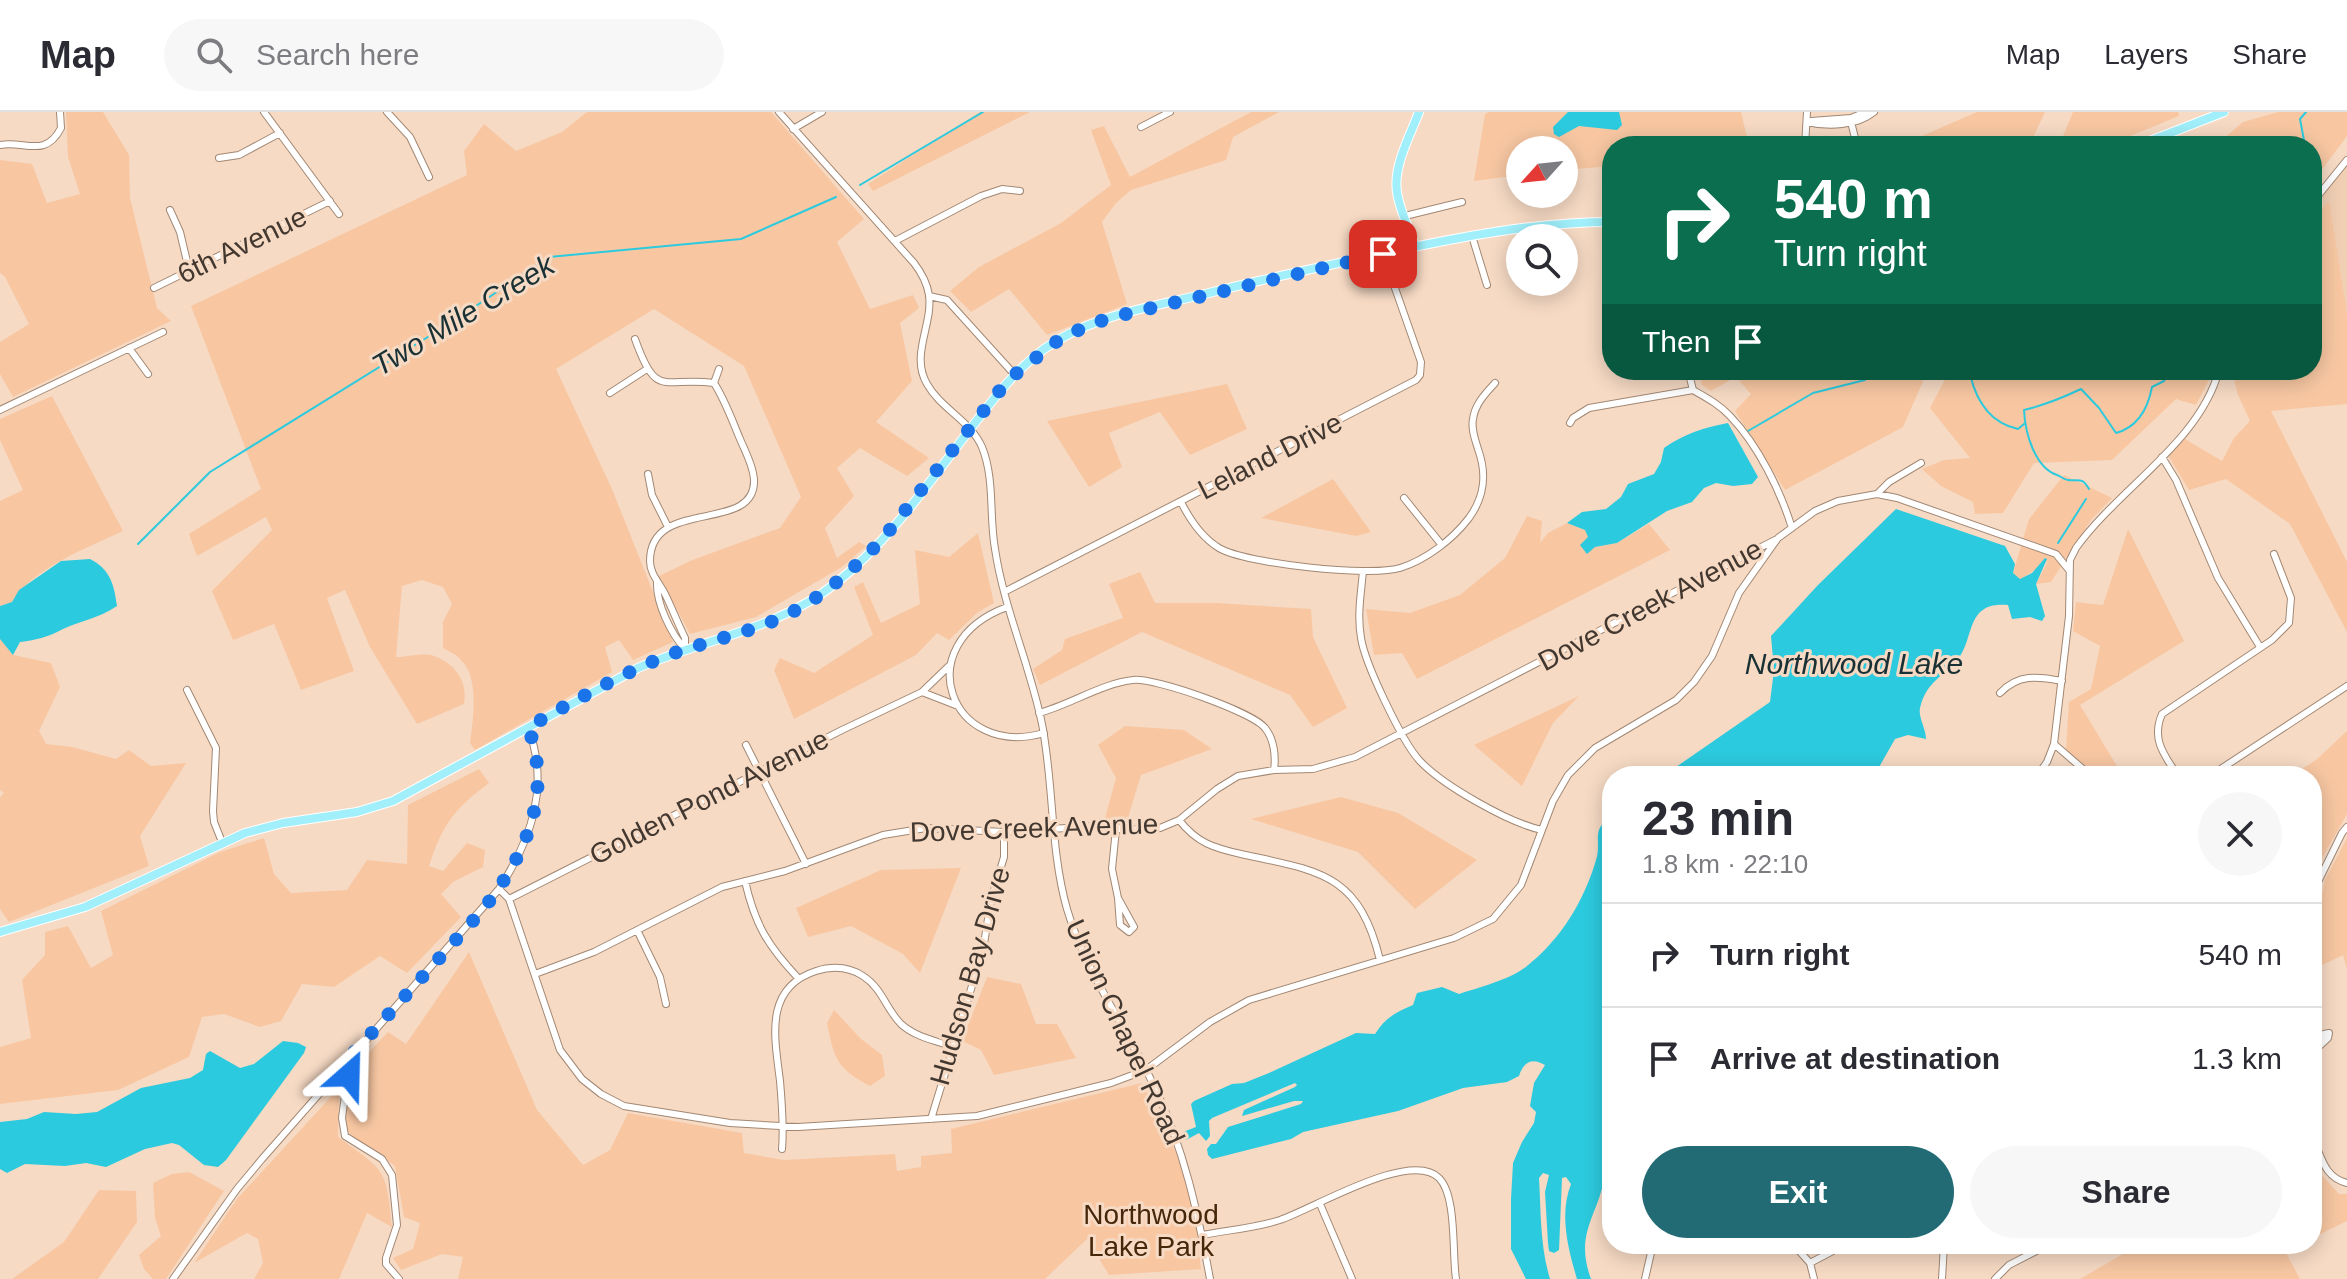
<!DOCTYPE html>
<meta charset="utf-8">
<style>
:root{--surface:#fff;--page:#f7f7f7;--text:#2b2b33;--muted:#7c7c81;--line:#e1e1e2;--accent:#226b75}
body{margin:0;font-family:Helvetica,sans-serif;background:var(--page);color:var(--text);height:100vh;display:flex;flex-direction:column;font-size:30px;white-space:nowrap}
*{box-sizing:border-box;margin:0}
p{font-size:26px;color:var(--muted)}
.icon{flex:none;width:44px;height:44px;fill:none;stroke:currentColor;stroke-width:2;stroke-linecap:round;stroke-linejoin:round}
.map{position:relative;flex:1;overflow:hidden}
.sheet{position:absolute;left:1602px;top:654px;width:720px;height:488px;display:flex;flex-direction:column;background:var(--surface);border-radius:32px;box-shadow:0 4px 20px #0003}
.sheet>*{flex:none}
.hud{position:absolute;left:1602px;top:24px;width:720px;height:244px;border-radius:32px;box-shadow:0 4px 20px #0003;background:#0b6e4f;color:#fff;overflow:hidden}
.needle{width:52px;rotate:243deg}
.tools{position:absolute;left:1506px;top:24px;display:grid;gap:16px}
.tools a{display:grid;place-items:center;width:72px;height:72px;border-radius:50%;background:var(--surface);box-shadow:0 4px 20px #0003;font-size:40px}
.pin{position:absolute;display:grid;place-items:center;width:68px;height:68px;color:#fff;margin:-34px;border-radius:16px;box-shadow:0 4px 12px #0006}
.me{position:absolute;width:88px;margin:-44px;rotate:25deg;stroke-linejoin:round;filter:drop-shadow(0 0 6px #0008)}
.turn{display:flex;align-items:center;gap:28px;height:168px;padding:0 40px;font-size:36px}
.turn .icon{width:104px;height:104px;stroke-width:2.5}
.turn b{display:block;font-size:56px;line-height:68px}
.then{display:flex;align-items:center;height:76px;padding:0 40px;background:#0003;gap:16px;font-size:30px}
.round{display:grid;place-items:center;flex:none;width:84px;height:84px;border-radius:42px;background:var(--page)}
.headline{display:flex;align-items:center;justify-content:space-between;height:136px;padding:0 40px}
h1{font-size:48px;font-weight:700;line-height:60px}
.primary-button{display:flex;gap:16px;margin-top:auto;padding:16px 40px}
.primary-button a{flex:1;height:92px;border-radius:48px;background:var(--accent);color:#fff;font-size:32px;font-weight:700;line-height:92px;text-align:center}
.primary-button a+a{background:var(--page);color:var(--text)}
ul{padding:0;list-style:none}
li{display:flex;align-items:center;gap:24px;height:104px;padding:0 40px;border-top:2px solid var(--line)}
li div{flex:1}
li b{display:block;font-size:30px}
li em{font-style:normal}
header{display:flex;align-items:center;gap:48px;box-sizing:border-box;height:112px;padding:0 40px;background:var(--surface);border-bottom:2px solid var(--line)}
header strong{font-size:38px}
nav{display:flex;gap:44px;margin-inline-start:auto;font-size:28px}
.search{width:560px;height:72px;background:var(--page);display:flex;align-items:center;gap:20px;box-sizing:border-box;padding:0 28px;border-radius:44px;color:var(--muted);font-size:30px}
.map>svg:first-child{display:block}
.built{fill:#f1cfb4}
.green{fill:#f8c7a2}
.water{fill:#2ccade}
.lines{fill:none;stroke-linecap:round;stroke-linejoin:round}
.stream{stroke:#2ccade;stroke-width:2}
.minor-casing{stroke:#a28874;stroke-width:8}
.major-casing{stroke:#fff;stroke-width:10}
.minor{stroke:#fff;stroke-width:6}
.major{stroke:#a0effa;stroke-width:8}
.route{stroke:#1a73e8;stroke-width:14;stroke-dasharray:0 25.2}
.labels{text-anchor:middle;dominant-baseline:central;stroke-width:6;stroke-linejoin:round;paint-order:stroke}
.street-label{font-size:28px;fill:#433830;stroke:#f6dac4}
.park-label{font-size:28px;fill:#46270a;stroke:#f6dac4}
.water-label{font-size:30px;font-style:italic;fill:#193135;stroke:#f6dac4}
</style>
<header>
<strong>Map</strong>
<div class="search"><svg class="icon" aria-label="search" viewBox="0 0 24 24"><circle cx="10" cy="10" r="6"/><path d="M15 15l6 6"/></svg>Search here</div>
<nav><a>Map</a><a>Layers</a><a>Share</a></nav>
</header>
<div class="map">
<svg width="2347" height="1167" viewBox="0 0 2347 1167">
<rect width="100%" height="100%" fill="#f6dac4"/>
<!-- built -->
<path class="built" d="M2347,48V260L2322,84Z"/>
<!-- green -->
<path class="green" d="M66,0H103L129,43L130,86L157,196L171,209L13,285L0,262V230L29,212L5,165L0,161V48L32,52L47,91L80,82L68,45Z
M587,0H771L864,107L837,130L870,197L913,183L919,196L900,211L912,269L876,310L929,346L907,364L860,336L837,356L854,384L825,416L837,446L859,430L866,434L842,455L756,505L690,522L659,464L690,449L780,416L801,385L744,254L654,197L556,257L612,377L673,530L633,548L619,528L605,535L612,560L475,638L470,631C473,607 480,565 460,547C456,542 448,539 443,536V510L452,492L443,475L422,468L402,474L396,545C407,545 424,540 434,544C456,552 468,570 464,592L417,612L370,535L345,478L327,486L354,559L301,578L274,512L233,528L212,479L272,418L266,405L197,444L189,422L261,377L191,194L467,63L464,39L484,12L516,39L562,20Z
M980,0H1030L873,79L868,72Z
M1251,0H1279L1233,25L1226,48L1131,78L1116,91L1102,110L1127,192L1047,223L1009,177L971,200L950,179L979,155L1061,111L1111,73L1091,18L1104,14L1130,65Z
M1489,0H1741L1749,34H1612V54L1564,58V38H1520V63L1474,69L1485,2Z
M1977,0H2045L2029,34H1899Z
M2073,0H2178L2179,4L2106,34H2059Z
M2278,0H2347V24L2312,71V34H2215L2243,10Z
M2329,89L2347,202V292L2271,299L2347,450V520L2290,412L2226,367L2189,378L2166,340L2185,327L2222,349L2234,326L2250,309L2238,283L2232,258H2312V107Z
M1697,258H1928L1903,315L1785,378L1735,299L1751,282L1736,265L1711,279L1702,273Z
M1950,258H1977L1985,267L1995,262L1996,258H2190L2210,266L2196,293L2176,287L2112,348L2034,351L2003,401L1975,402L1973,390L1941,374L1922,357L1944,348L1970,346L1930,296Z
M1227,272L1247,317L1190,343L1160,300L1109,321L1122,355L1089,375L1047,309Z
M52,284L123,419C89,435 31,457 12,490L0,494V389L23,378L0,328V307Z
M2064,363L2112,386L2091,408L2051,470L2036,472L2048,449L2020,468L2013,461L2029,407Z
M1333,367L1371,420L1356,424L1261,406Z
M1527,404L1542,409L1540,431L1548,421L1567,411L1585,418L1595,435L1617,431L1649,412L1670,438L1417,567L1402,541L1374,543L1366,497L1410,501L1460,483L1505,446Z
M2128,417L2184,529L2080,593L2123,664H2097L2066,638L2069,590L2091,577L2100,534L2073,519L2076,490L2103,493Z
M978,421L994,491L978,500L949,528L937,521L916,543L794,607L774,558L780,546L814,561L873,523L854,475L863,470L881,511L920,492L915,438L949,445Z
M1140,460L1155,491H1217L1311,497L1313,525L1347,596L1313,615L1290,583L1142,520L1040,573L1033,557L1062,538L1065,527L1123,506L1109,472Z
M0,527L13,543L51,551L60,575L39,619L46,632L72,635L116,647L129,638L151,654L186,651L140,724L149,754L9,810L0,797V685L4,681L0,678Z
M1579,584L1553,611L1522,674L1474,633Z
M1125,614L1184,618L1212,637L1141,663L1127,709L1105,706L1116,666L1098,633Z
M2347,619V702L2312,764V664H2291L2316,648Z
M479,657L489,671C453,698 443,712 429,754L443,759L467,731L485,738L483,755L453,770L441,782L461,805L407,861L380,844L334,875L302,872L281,909L260,915L224,902L202,905L189,945L118,978L0,992V935L31,926L22,868L45,843V820L68,814L91,856L113,843L101,799L220,740L264,726L274,762L291,781L347,778L367,748L407,752L408,693Z
M1341,685L1398,701L1477,748L1415,797L1358,740L1251,707Z
M2347,726V857L2343,843L2312,858V829L2325,768Z
M961,756L920,861L903,842L851,814L808,825L796,796L881,758Z
M469,840L537,998L583,1053L610,1038L628,1001L742,1021L744,1041L784,1048L895,1042L897,1059L921,1055V1044L952,1041L951,1017L1142,971L1159,1003L1193,1080L1201,1157L1109,1163L1087,1127L1045,1167H458L463,1145L442,1142L401,1158L393,1146L413,1137L420,1111L404,1105L395,1054C384,1045 348,1024 344,1014L354,956L388,920L406,932Z
M987,865L1021,872L1036,912H1057L1076,946L994,963L981,938L962,929Z
M834,898L860,926L882,943L885,964L870,974C836,956 834,946 827,911Z
M339,976L338,1025C386,1060 386,1055 392,1115L367,1101L339,1167H254L263,1151L258,1127L247,1121L194,1151L237,1087Z
M2312,1052L2339,1082H2347V1109L2312,1126Z
M189,1060L224,1079L166,1167H153L144,1157L139,1143L161,1124L155,1106L153,1071L172,1062Z
M99,1078L136,1079L137,1110L98,1167H12L64,1130Z
M2140,1132H2299L2285,1139L2300,1167H2080Z"/>
<!-- water -->
<path class="water" d="M1568,0H1619L1622,13L1617,18L1579,14L1559,25L1554,22L1553,15Z
M1728,311L1758,365L1752,372L1733,374L1716,371L1704,376L1692,390L1667,399L1617,431L1595,435L1587,442L1580,433L1588,425L1585,418L1567,411L1582,400L1606,397L1621,385L1628,372L1654,362L1661,350L1664,336C1684,322 1705,315 1728,311Z
M1896,397L2005,434L2015,452L2013,461L2020,467L2032,461L2045,446L2047,447L2036,472L2045,504L2042,509L2030,505L2012,507L2008,493C1965,489 1975,526 1958,547C1944,565 1927,568 1920,596C1918,605 1926,617 1926,627L1908,623L1895,627L1874,664H1663L1770,590L1774,558L1771,524L1818,473Z
M90,447C110,457 114,472 117,494C98,507 82,508 63,517C48,525 37,528 20,530L13,543L0,527V494L12,490L19,478L61,449Z
M1612,707V1017L1604,1025C1605,1037 1607,1052 1605,1063C1598,1105 1574,1121 1591,1167H1577C1568,1137 1559,1102 1571,1072L1566,1065L1562,1066L1559,1138L1554,1141L1549,1139L1548,1131L1545,1080L1549,1063L1543,1061L1539,1066C1541,1101 1540,1134 1550,1167H1526L1511,1137V1087L1513,1051L1522,1030L1534,1011L1536,1000L1530,994L1534,971L1545,953C1532,945 1523,950 1519,964L1507,970L1463,976L1398,999L1303,1020L1291,1027L1212,1047L1208,1043L1207,1037L1211,1032H1216L1228,1015L1301,992L1303,989H1294L1242,1004L1244,998L1295,975L1297,973L1295,971L1212,1006L1209,1009L1210,1024L1206,1029L1199,1021L1186,1028L1182,1025L1183,1020L1196,1015L1191,992L1194,989L1232,972L1244,971L1269,961L1356,921L1375,922C1385,906 1396,900 1413,893L1417,881L1442,875L1459,882C1478,876 1512,867 1527,854C1561,827 1584,789 1596,748C1602,731 1590,714 1612,707Z
M283,929L298,931L306,935L304,941L226,1048L218,1055L204,1053L179,1033L172,1031L145,1037L106,1055L86,1051L65,1054L25,1052L7,1061L0,1057V1010L27,1007L44,1000L76,1002L97,1000L141,976L190,966L203,958L206,942L210,939L240,956L254,952Z"/>
<g class="lines">
<!-- stream -->
<path class="stream" d="M2305,34L2300,7L2306,0
M860,73L983,0
M1959,258L1970,262C1976,288 1990,311 2018,317L2024,312
M1876,265L1903,258
M1748,319L1813,281L1865,268
M2089,377C2082,365 2080,369 2068,368C2064,368 2061,364 2057,363C2035,356 2025,321 2024,298C2045,293 2062,286 2081,277L2099,296L2116,321C2138,315 2148,296 2152,275L2164,269L2170,258
M2058,431L2086,387
M138,432L210,360L452,210L549,145L741,127L836,85"/>
<!-- minor casing -->
<g class="minor-casing">
<path id="minor" d="M264,0L339,102
M387,0L410,25L429,65
M779,0L914,151C921,160 927,171 929,183C933,213 910,243 927,272C941,297 970,308 982,335C995,367 989,404 995,437C1004,497 1030,553 1042,612C1054,673 1050,737 1067,797C1086,862 1127,916 1155,976C1184,1037 1198,1101 1210,1167
M1811,9L1851,6L1866,0
M1807,10C1828,15 1857,14 1874,0
M1851,10L1857,34
M1141,15L1170,0
M793,17L822,0
M0,33C24,28 45,47 61,16L60,0
M1805,34L1807,0
M219,46L239,43L280,21
M2312,91L2347,48
M170,98L180,120L189,158
M1405,104L1462,90
M1472,124L1487,173
M895,129L981,84L1002,77L1020,79
M154,176L330,89
M929,184L947,188L1014,262
M635,227C657,289 663,264 714,271
M129,236L148,262
M1688,258L1693,278C1707,286 1720,293 1730,304C1758,333 1780,378 1792,416
M610,281L647,257
M0,298L163,220
M1570,311L1573,306L1589,296L1693,278
M2162,345L2176,368L2218,466L2260,535
M648,362L652,383L668,415
M1877,382L1889,370L1921,351
M1404,386L1441,432
M1181,390C1190,408 1201,425 1219,436C1246,452 1371,465 1400,456C1426,448 1453,427 1469,406C1485,384 1487,362 1478,337C1475,327 1471,317 1473,307C1475,292 1485,282 1495,271
M1363,459C1361,482 1357,503 1361,526C1365,552 1402,629 1419,648C1442,673 1509,711 1542,718
M657,470C656,491 671,522 685,537
M1004,480L1416,268L1420,263L1421,250L1383,142
M1007,495C907,532 950,648 1044,621
M685,537V526C678,512 672,496 665,482C659,470 650,462 650,449C650,384 757,423 754,367C753,353 745,339 740,327C732,308 725,288 714,271L719,257
M187,578L216,636L213,699L214,710L222,730
M922,580L949,554
M2000,581C2018,562 2037,564 2062,569
M1039,601C1069,593 1103,571 1133,568C1153,565 1253,600 1265,616C1274,627 1276,644 1274,658
M2054,632L2091,664
M746,633L806,752
M2037,664L2047,650L2054,632L2069,504L2070,448L2076,436C2119,376 2200,330 2219,258
M2178,664C2164,643 2151,627 2162,602L2272,528L2289,511L2291,486L2274,442
M2210,664L2347,574
M1179,708C1197,731 1214,736 1241,742C1319,759 1359,761 1380,848
M1116,717L1112,757L1118,786
M745,769C755,813 768,834 798,866
M499,777L509,787L560,938L582,967L601,982L624,994L730,1011L798,1015L977,1004L1111,971L1146,958L1210,910L1249,888L1454,826L1493,807L1521,773L1553,689L1568,663L1595,636L1676,588L1694,570L1712,544L1739,481L1778,426L1815,399L1838,389L1877,382L1897,386L2056,442L2069,458
M2312,782L2342,721L2347,715
M1118,786L1134,815L1129,820L1120,813Z
M509,787L842,618L922,580L958,594
M637,818L660,865L666,892
M535,862L594,840L722,775L785,759L883,723L926,716L1004,720L1097,714L1141,718L1160,716L1179,708L1217,677L1238,664L1274,658L1313,657L1355,645L1775,428
M2312,934L2324,922L2329,921L2328,926L2312,941
M350,945L342,1006L345,1024L382,1047L392,1063L397,1113L386,1146V1152L399,1167
M931,1007L983,838L991,788L1004,745V720
M2312,1025C2322,1044 2323,1065 2347,1071
M782,1037C784,1014 782,992 780,969C775,927 763,876 816,859C832,854 849,855 863,864C882,876 886,897 901,912C915,925 935,928 952,935
M1320,1092L1352,1167
M1202,1123C1228,1118 1255,1116 1280,1108C1313,1097 1411,1037 1439,1066C1457,1084 1452,1141 1456,1167
M1793,1132L1810,1151L1814,1167
M1810,1151L1846,1132
M173,1167L237,1077L262,1047L499,777C532,726 550,674 528,615
M1645,1167L1653,1132
M1942,1167L1944,1132
M1995,1167L2009,1153L2050,1132"/>
</g>
<!-- major casing -->
<g class="major-casing">
<path id="major" d="M2137,34L2224,0
M1415,135C1410,117 1399,98 1397,80C1393,54 1410,24 1419,0
M0,820L85,795L245,721L283,711L357,700L393,689L638,556C704,527 779,517 836,471C893,426 934,363 978,307C998,281 1017,257 1044,237C1091,203 1153,195 1209,181C1267,166 1326,154 1385,141C1460,125 1535,110 1612,110"/>
</g>
<!-- minor -->
<use href="#minor" class="minor"/>
<!-- major -->
<use href="#major" class="major"/>
</g>
<g class="lines">
<!-- route -->
<path class="route" d="M349,963L350,945L481,800C524,746 554,684 528,615C573,590 617,564 664,545C702,530 743,523 780,506C820,488 851,459 881,429L1008,268L1061,226L1094,211L1117,204L1383,142"/>
</g>
<g class="labels">
<!-- street labels -->
<g class="street-label">
<text transform="translate(242 133) rotate(-26)">6th Avenue</text>
<text transform="translate(1270 344) rotate(-27)">Leland Drive</text>
<text transform="translate(1650 493) rotate(-28)">Dove Creek Avenue</text>
<text transform="translate(709 685) rotate(-27)">Golden Pond Avenue</text>
<text transform="translate(1034 716) rotate(-2)">Dove Creek Avenue</text>
<text transform="translate(970 864) rotate(-74)">Hudson Bay Drive</text>
<text transform="translate(1125 920) rotate(65)">Union Chapel Road</text>
</g>
<!-- park labels -->
<g class="park-label">
<text x="1151" y="1102">Northwood<tspan x="1151" dy="32">Lake Park</tspan></text>
</g>
<!-- water labels -->
<g class="water-label">
<text transform="translate(463 203) rotate(-31)">Two Mile Creek</text>
<text x="1854" y="551">Northwood Lake</text>
</g>
</g>
</svg>
<div class="tools">
<a><svg class="needle" viewBox="-14 -14 28 28"><path d="M0-13l5 13h-10z" fill="#e53935"/><path d="M0 13l5-13h-10z" fill="#7c7c81"/></svg></a>
<a><svg class="icon" aria-label="search" viewBox="0 0 24 24"><circle cx="10" cy="10" r="6"/><path d="M15 15l6 6"/></svg></a>
</div>
<div class="pin" style="left:1383px;top:142px;background:#d93025"><svg class="icon" aria-label="arrive" viewBox="0 0 24 24"><path d="M6 21V4h12l-3 4 3 4H6"/></svg></div>
<svg class="me" style="left:349px;top:963px" viewBox="-20 -20 40 40"><path d="M0-17L14 15 0 8-14 15z" fill="#1a73e8" stroke="#fff" stroke-width="4"/></svg>
<div class="hud">
<div class="turn"><svg class="icon" aria-label="right" viewBox="0 0 24 24"><path d="M7 20v-9h11M14 6l5 5-5 5"/></svg><div><b>540 m</b>Turn right</div></div>
<div class="then">Then<svg class="icon" aria-label="arrive" viewBox="0 0 24 24"><path d="M6 21V4h12l-3 4 3 4H6"/></svg></div>
</div>
<section class="sheet">
<div class="headline"><div><h1>23 min</h1><p>1.8 km · 22:10</p></div><a class="round"><svg class="icon" aria-label="close" viewBox="0 0 24 24"><path d="M6 6l12 12M18 6L6 18"/></svg></a></div>
<ul>
<li><svg class="icon" aria-label="right" viewBox="0 0 24 24"><path d="M7 20v-9h11M14 6l5 5-5 5"/></svg><div><b>Turn right</b></div><em>540 m</em></li>
<li><svg class="icon" aria-label="arrive" viewBox="0 0 24 24"><path d="M6 21V4h12l-3 4 3 4H6"/></svg><div><b>Arrive at destination</b></div><em>1.3 km</em></li>
</ul>
<div class="primary-button"><a>Exit</a><a>Share</a></div>
</section>
</div>
